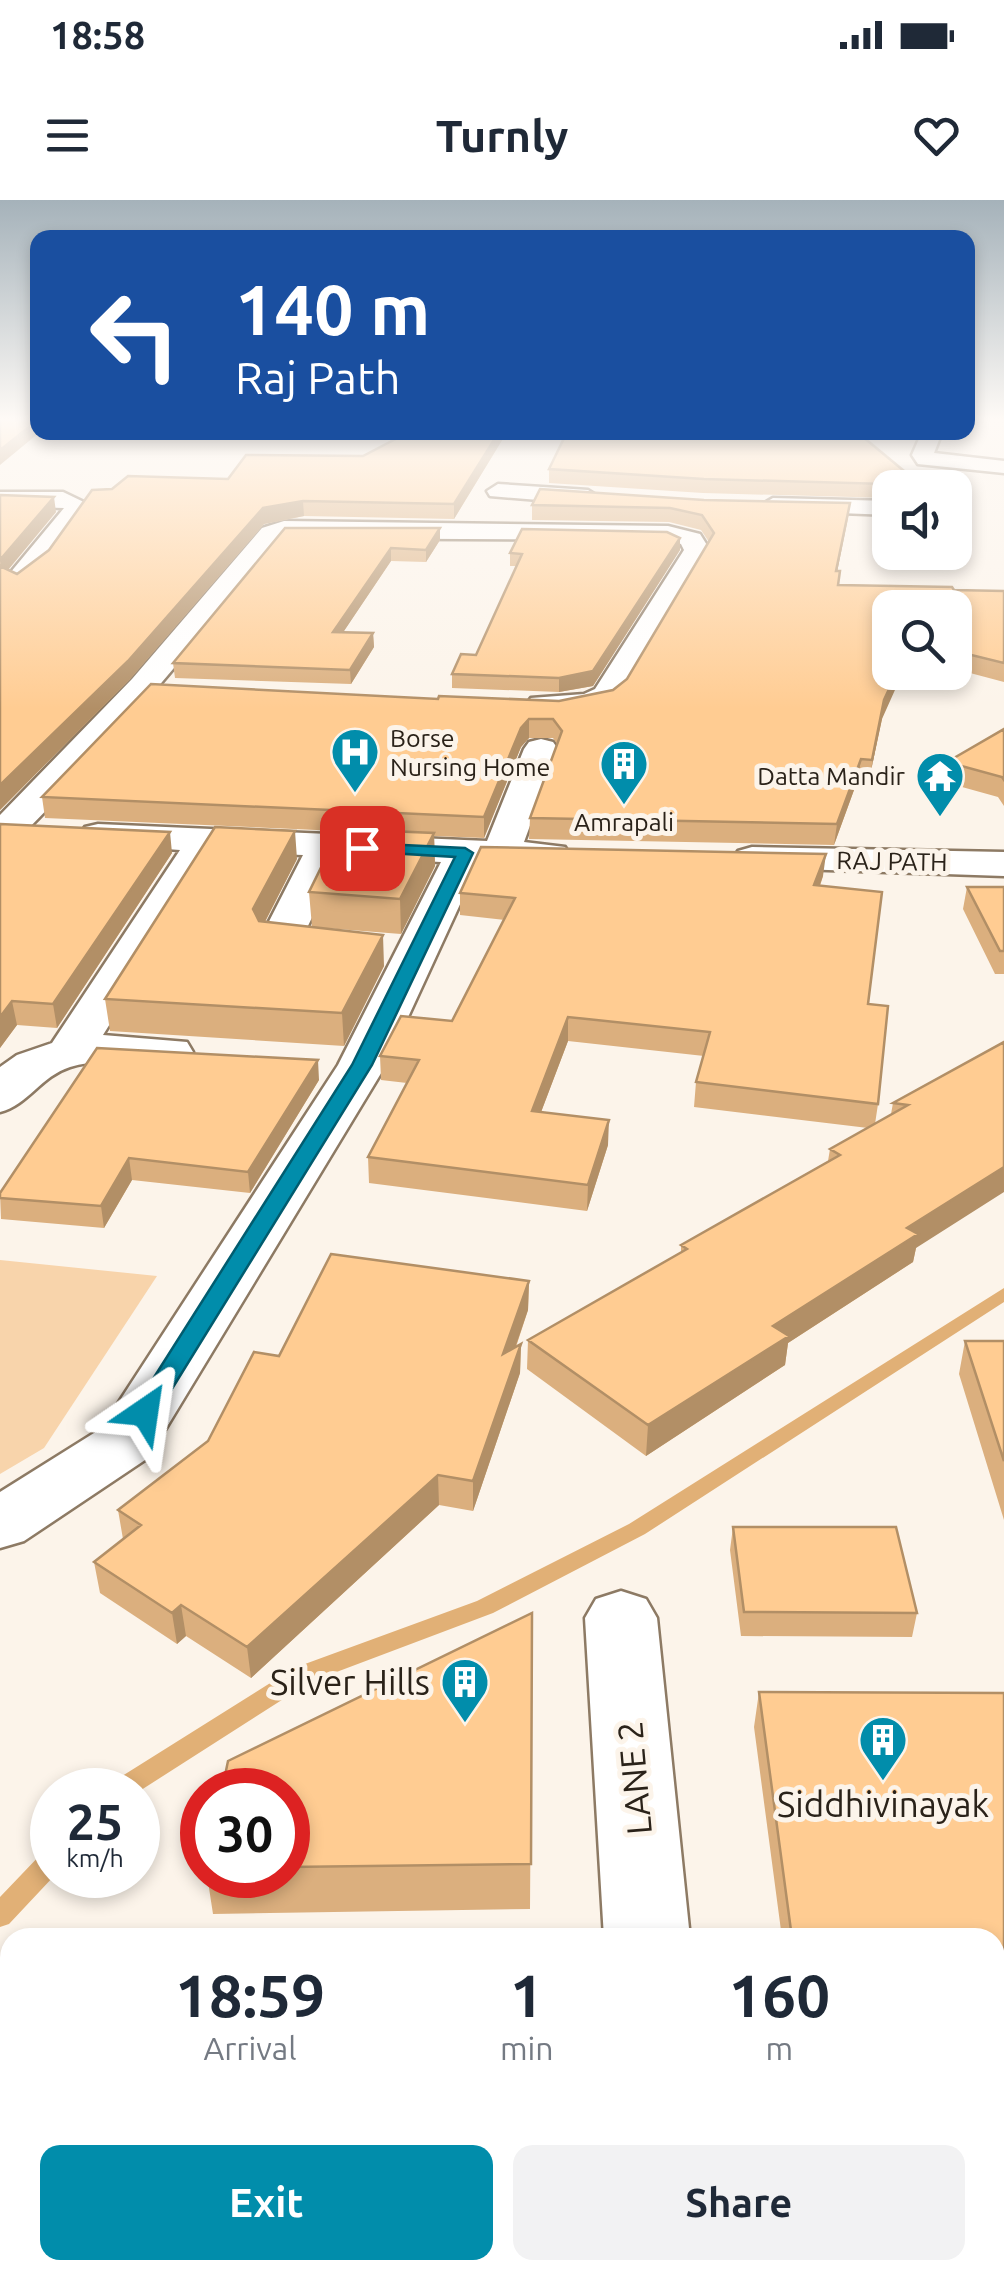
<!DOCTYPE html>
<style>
:root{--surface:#fff;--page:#f2f2f3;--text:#1f2937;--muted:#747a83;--accent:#018dab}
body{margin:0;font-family:Ubuntu,sans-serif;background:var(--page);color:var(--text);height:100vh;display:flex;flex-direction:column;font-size:38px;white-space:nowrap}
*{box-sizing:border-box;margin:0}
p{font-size:32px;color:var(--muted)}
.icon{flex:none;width:55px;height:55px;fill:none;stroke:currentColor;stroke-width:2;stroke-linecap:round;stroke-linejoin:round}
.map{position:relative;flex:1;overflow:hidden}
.sheet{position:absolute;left:0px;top:1728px;width:1005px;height:352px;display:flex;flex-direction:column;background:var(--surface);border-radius:30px 30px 0 0;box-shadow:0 5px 15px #0003}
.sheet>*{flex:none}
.top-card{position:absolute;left:30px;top:30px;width:945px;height:210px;border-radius:20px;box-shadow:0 5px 15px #0003;background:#1a4fa0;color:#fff;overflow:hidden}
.tools{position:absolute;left:872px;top:270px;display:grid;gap:20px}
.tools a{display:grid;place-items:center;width:100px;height:100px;border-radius:20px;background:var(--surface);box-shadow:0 5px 15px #0003;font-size:50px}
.speed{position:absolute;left:30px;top:1568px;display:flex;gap:20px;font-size:50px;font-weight:700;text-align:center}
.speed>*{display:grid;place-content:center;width:130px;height:130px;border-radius:50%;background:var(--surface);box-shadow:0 5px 15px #0003;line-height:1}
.speed small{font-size:25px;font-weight:400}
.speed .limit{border:15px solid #d22;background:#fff;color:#111}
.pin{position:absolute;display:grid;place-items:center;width:85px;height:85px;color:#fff;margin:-42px;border-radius:20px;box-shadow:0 5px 15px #0006}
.me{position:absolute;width:110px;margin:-55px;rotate:32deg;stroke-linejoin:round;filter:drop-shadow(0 0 8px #0008)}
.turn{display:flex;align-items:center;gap:35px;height:210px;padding:0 40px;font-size:45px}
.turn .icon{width:130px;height:130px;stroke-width:2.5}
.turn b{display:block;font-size:70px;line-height:85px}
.eta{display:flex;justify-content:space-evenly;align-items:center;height:170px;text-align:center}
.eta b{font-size:60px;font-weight:700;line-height:70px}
.action{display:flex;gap:20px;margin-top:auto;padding:20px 40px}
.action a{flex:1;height:115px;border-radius:20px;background:var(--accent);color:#fff;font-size:40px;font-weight:700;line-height:115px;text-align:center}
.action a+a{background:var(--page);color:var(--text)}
.status{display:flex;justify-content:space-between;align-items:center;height:70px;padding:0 50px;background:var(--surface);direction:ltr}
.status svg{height:28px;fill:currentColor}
header{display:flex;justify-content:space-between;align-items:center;height:130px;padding:0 40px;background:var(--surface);font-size:45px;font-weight:700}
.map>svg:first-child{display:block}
.green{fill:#f8d4ab}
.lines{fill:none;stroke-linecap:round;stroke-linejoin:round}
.stream{fill:#e1b076;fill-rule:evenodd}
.minor-casing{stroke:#8d7a64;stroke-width:5}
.minor{fill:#fff;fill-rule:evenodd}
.wall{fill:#dbaf7e}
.shaded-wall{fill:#b28f66}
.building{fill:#ffcc92;stroke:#b28f66;stroke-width:2.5}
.route{fill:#018dab;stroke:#015c6f;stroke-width:2.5}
.labels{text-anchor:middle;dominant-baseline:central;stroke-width:10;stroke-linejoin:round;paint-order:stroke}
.far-poi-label{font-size:25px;fill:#2a2219;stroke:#fcf4ea;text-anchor:start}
.far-street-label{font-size:25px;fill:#2a2219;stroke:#fcf4ea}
.near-poi-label{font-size:35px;fill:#2a2219;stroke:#fcf4ea;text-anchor:end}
.near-street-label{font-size:35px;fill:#2a2219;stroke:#fcf4ea}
</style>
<div class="status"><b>18:58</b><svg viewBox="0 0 49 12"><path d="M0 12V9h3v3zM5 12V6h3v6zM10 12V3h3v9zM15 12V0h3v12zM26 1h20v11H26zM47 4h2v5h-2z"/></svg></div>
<header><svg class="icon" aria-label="menu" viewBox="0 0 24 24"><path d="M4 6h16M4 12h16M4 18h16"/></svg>Turnly<svg class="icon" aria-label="heart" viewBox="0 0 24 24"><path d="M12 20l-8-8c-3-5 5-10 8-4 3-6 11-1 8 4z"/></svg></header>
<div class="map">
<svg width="1004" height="2078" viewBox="0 0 1004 2078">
<rect width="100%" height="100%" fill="#fcf4ea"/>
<!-- green -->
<path class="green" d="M0,1060L157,1076L44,1248L0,1274Z"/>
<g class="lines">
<!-- stream -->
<path class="stream" d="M1004,1088V1102L645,1334L493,1413L310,1482L138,1592L107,1590L111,1583L294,1468L477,1401L629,1324Z
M52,1649V1675H55L9,1724L0,1727V1697L43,1652Z"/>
<!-- minor casing -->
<g class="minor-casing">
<path id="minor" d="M922,232H942L934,253L1004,261V273L918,264L912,255Z
M498,284L588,290L599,297L588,304L490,296L487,291Z
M0,292H63L90,305C75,327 44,380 18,387L5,379L64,308L0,306Z
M773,298L890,301V315L765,310L761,305Z
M284,321L668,326L700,334L710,350C695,375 631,493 615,503C594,517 555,518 531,512L526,505L531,498L584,494L595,489L684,350L681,344L667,340L280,338C197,442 113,544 19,638L0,640V615L132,479L262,328Z
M541,539L553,542L558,549L524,642L565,647L570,655L565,663L551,667L479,663L386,865L148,1258L24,1341L0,1348V1292L102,1228L338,865L441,662L341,657L306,730L350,736L356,745L350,754C324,761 291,756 265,750L259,741L303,655L217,652L103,835L187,842L193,852L187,862C149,871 108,855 70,867C41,876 28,905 0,912V867L17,855L52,843L180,650L85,643L79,635L85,627L98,624L487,641L524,549L529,542Z
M752,647L1004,652V676L738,667L733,659L738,651Z
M621,1391L646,1399L657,1418L690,1738H604L585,1418L596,1399Z
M624,2070H724V2078H624Z"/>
</g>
<!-- minor -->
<use href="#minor" class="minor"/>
</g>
<!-- wall -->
<path class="wall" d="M507,232L454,319L304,316L264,324L130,479L0,610V295L56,312L8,370L17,374L49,350L112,289L228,279Z
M549,269L921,285V288H890V298L703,293L549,283Z
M704,300L850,303L837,371L839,385L1004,391V482L955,469V408H890L882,519L869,580L858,579L834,645L529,639L530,618L557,544L553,538H529L521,547L484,638L434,636L435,666L401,734L312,727L309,692L339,631L45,618L42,597L438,499L559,501L613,490L627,479L709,342L701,330L669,322L532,320V305Z
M285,328H440V340L426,362L391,361L343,432L373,433L374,447L351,484L175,478L173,463Z
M680,350L593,486L559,492L452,488V474L476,455L517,366H510V353Z
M1004,529V606L998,597L944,582L947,562Z
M0,624L172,653L57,828L17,825L0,848Z
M297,659L265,722L384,766L344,846L110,831L105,799Z
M823,676L820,686L868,804L878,904L875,924L891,914L893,903L1004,842L916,1048L913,1062L788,1143L785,1165L646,1256L527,1169L528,1140L681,1052V1045L828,961L830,949L868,928L694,907L696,882L704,856L568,841L541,912L608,945L587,1011L369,983L368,957L407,883L381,880L380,856L452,821L505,720L460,715V693Z
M967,687H1004V774H995L963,709Z
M319,880L250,993L132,980L104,1028L1,1019L0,993Z
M529,1081L528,1110L516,1147L521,1144L520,1173L473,1311L439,1305L251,1478L186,1436L177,1444L100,1393L94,1362L123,1339L118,1310L208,1241L279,1156Z
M965,1141H1004V1320L959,1174Z
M733,1327L917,1413L912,1437L741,1436L730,1350Z
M532,1413L530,1709L213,1714L207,1675H288V1590Z
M759,1492L1004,1493V1820H995V1738H782L754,1527Z
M1004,1894V2078H852L851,2070H995Z"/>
<!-- shaded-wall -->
<path class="shaded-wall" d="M38,220V232H40L0,265V250Z
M499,232H507L454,319V304Z
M54,297L56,312L2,377L0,360Z
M303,301L304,316L264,324L130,479L0,610V585L263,308Z
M850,303L848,318L834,387L836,371Z
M440,328V340L426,362V350Z
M680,338V350L593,486L559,492V478Z
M391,348V361L334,446L333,432Z
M373,433L374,447L351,484L350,470Z
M897,472H903L882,519L869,580L884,500Z
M529,519V538L521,547L484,638V617L521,528Z
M861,559L858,579L834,645L837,624Z
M295,631L297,659L256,739L253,709Z
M170,632L172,653L57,828L53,804Z
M434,633L435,666L401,734L400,699Z
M826,654L823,676L812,707L814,685Z
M383,735L384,766L344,846L342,813Z
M12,801L17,825L0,848V817Z
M568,817V841L532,936V911Z
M318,860L319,880L250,993L248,972Z
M609,920L608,945L587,1011L588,985Z
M129,958L132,980L104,1028L101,1006Z
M1004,967V992L916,1048L913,1062L788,1143L785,1165L646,1256L648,1225L773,1126L907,1028Z
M529,1081L528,1110L503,1183V1154Z
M521,1144L520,1173L473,1311V1281Z
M438,1275L439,1305L251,1478L247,1447Z
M181,1405L186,1436L177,1444L172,1413Z
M59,2070H80L78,2078H57Z"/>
<!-- building -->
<path class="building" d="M0,218H38V220L0,250Z
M409,232H499L454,304L303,301L263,308L128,461L0,585V364V366L17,374L49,350L92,290L112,289L128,276L228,279L246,255L363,256Z
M567,232H857L921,285L704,279L549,269Z
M540,289L704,300L850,303L836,371H840L838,385L952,387L954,390L1004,391V463L955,451V408H890V472H897L884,500L872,560L861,559L837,624L530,618L562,531L553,519H529L521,528L484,617L42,597L151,484L438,499L439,496L559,501L613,490L627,479L714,333L702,315L670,308L532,305Z
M0,295L54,297L0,360Z
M285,328H440L426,350L391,348L333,432L373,433L350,470L173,463Z
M522,329L667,332L680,338L593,471L559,478L452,474L461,454L476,455L522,354L510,353Z
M1004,529V580L1002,577L947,562Z
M0,624L170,632L53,804L12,801L0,817Z
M215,627L295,631L253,709L259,721L383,735L342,813L105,799Z
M340,629L434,633L400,699L309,692Z
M481,647L826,654L814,685L882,692L868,804L888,806L878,904L696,882L710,832L568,817L532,911L609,920L588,985L368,957L419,860L380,856L401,816L452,821L515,698L460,693Z
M967,687H1004V751H1000Z
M1004,842V967L907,1028L918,1034L773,1126L789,1136L648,1225L528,1140L687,1049L681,1045L840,955L830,949L908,905L893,903Z
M97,848L318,860L248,972L129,958L101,1006L0,998V993Z
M331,1054L529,1081L503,1154L521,1144L473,1281L438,1275L247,1447L181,1405L172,1413L94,1362L141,1325L118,1310L208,1241L254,1152L279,1156Z
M965,1141H1004V1261Z
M733,1327H896L917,1413L744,1412Z
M532,1413L531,1664L288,1667V1590H222L228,1561Z
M759,1492L1004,1493V1786H995V1738H792Z
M995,1894H1004V2075L865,2074L864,2070H995Z
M0,2009H10V2070H59L57,2078H0Z
M186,2070H545V2078H184Z"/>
<!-- sky -->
<linearGradient id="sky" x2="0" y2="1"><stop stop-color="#a5b2ba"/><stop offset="0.43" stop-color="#fefaf6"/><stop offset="1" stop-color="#fefaf6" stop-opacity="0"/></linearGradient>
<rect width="1004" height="509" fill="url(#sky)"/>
<!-- route -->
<path class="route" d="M362,643L465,648L473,653L372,865L154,1218H136L132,1212L352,865L455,657L356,651V645Z"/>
<!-- icons -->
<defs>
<g id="hospital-pin" transform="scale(2.5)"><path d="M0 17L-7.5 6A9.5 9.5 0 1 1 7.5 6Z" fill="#018dab" stroke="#fcf4ea"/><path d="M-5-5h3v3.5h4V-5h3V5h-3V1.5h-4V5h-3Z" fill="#fff"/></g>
<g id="building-pin" transform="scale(2.5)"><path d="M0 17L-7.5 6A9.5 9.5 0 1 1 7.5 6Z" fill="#018dab" stroke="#fcf4ea"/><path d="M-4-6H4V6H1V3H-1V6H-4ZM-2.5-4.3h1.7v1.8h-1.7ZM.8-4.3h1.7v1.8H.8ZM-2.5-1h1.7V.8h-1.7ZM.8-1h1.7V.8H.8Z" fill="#fff"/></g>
<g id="temple-pin" transform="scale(2.5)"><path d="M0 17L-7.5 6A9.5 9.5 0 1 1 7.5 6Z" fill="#018dab" stroke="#fcf4ea"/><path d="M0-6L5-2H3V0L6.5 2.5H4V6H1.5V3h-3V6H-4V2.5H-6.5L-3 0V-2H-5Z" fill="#fff"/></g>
</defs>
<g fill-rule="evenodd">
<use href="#hospital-pin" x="355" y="552"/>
<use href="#building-pin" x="624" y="564"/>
<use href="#temple-pin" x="940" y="576"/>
<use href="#building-pin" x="465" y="1482"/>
<use href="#building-pin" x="883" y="1540"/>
</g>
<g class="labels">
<!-- far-poi labels -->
<g class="far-poi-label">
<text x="390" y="538">Borse<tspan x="390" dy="29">Nursing Home</tspan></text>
<text x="905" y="576" text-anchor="end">Datta Mandir</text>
<text x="624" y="622" text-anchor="middle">Amrapali</text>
</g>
<!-- far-street labels -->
<g class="far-street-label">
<text transform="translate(892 661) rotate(1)">RAJ PATH</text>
</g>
<!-- near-poi labels -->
<g class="near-poi-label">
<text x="430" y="1482">Silver Hills</text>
<text x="883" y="1604" text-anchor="middle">Siddhivinayak</text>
</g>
<!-- near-street labels -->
<g class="near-street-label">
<text transform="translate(634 1578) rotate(-95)">LANE 2</text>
</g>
</g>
</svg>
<div class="tools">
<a><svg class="icon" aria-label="sound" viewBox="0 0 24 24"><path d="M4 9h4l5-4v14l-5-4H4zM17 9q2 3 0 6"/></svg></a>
<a><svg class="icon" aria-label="search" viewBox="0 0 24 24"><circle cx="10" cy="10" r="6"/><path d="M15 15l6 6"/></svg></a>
</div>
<div class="speed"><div>25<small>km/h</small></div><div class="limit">30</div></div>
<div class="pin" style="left:362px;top:648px;background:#d93025"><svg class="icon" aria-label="arrive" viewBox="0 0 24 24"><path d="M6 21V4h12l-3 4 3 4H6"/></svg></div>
<svg class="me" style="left:145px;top:1212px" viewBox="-20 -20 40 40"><path d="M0-17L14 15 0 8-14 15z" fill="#018dab" stroke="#fff" stroke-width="4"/></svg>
<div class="top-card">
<div class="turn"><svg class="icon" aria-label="left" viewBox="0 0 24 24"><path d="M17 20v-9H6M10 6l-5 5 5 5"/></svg><div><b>140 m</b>Raj Path</div></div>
</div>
<section class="sheet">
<div class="eta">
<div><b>18:59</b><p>Arrival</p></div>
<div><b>1</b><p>min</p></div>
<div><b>160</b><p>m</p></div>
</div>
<div class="action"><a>Exit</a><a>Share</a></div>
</section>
</div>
